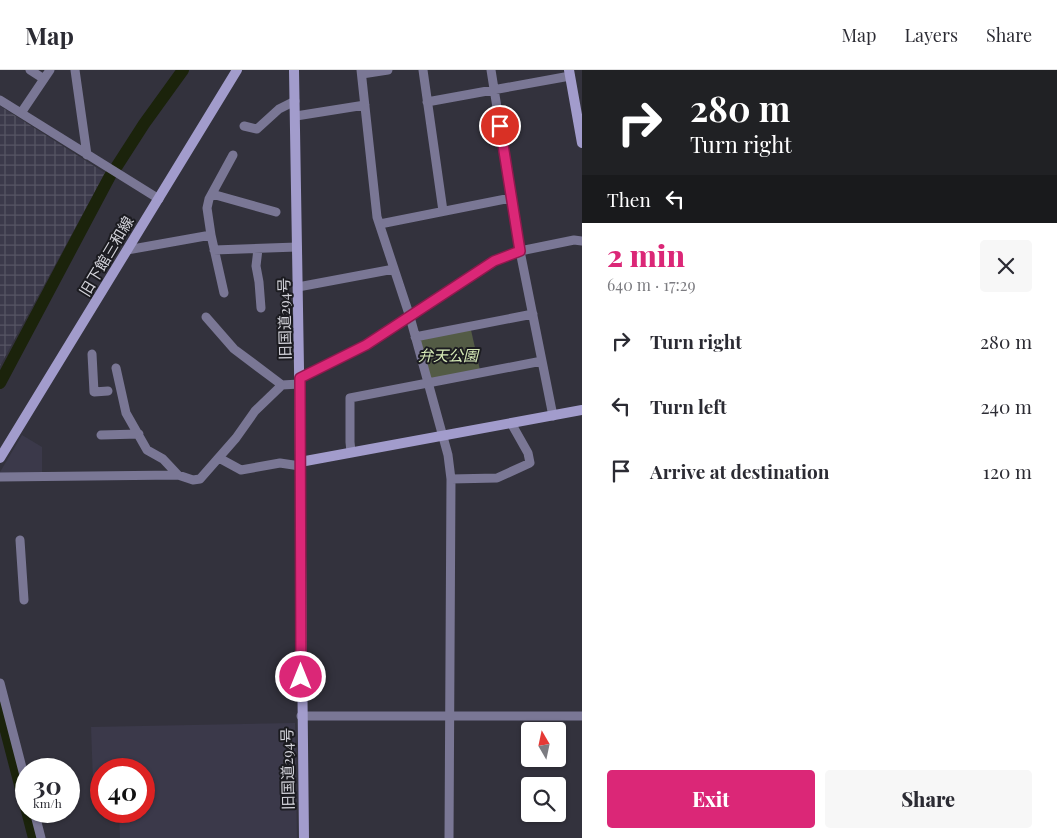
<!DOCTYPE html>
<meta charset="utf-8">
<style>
:root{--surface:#fff;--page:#f7f7f7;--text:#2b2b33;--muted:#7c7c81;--line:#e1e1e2;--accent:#db2777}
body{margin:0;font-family:"Playfair Display","Noto Sans JP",serif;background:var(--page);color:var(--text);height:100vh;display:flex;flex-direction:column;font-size:19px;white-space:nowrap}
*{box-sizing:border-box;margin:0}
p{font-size:16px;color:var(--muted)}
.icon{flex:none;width:28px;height:28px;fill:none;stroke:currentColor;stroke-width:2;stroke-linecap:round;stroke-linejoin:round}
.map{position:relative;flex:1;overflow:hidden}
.sheet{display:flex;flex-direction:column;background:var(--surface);width:475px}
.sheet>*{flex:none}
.hud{background:#202124;color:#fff;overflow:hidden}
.needle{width:32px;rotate:351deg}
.buttons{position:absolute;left:521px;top:652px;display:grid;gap:10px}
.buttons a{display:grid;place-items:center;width:45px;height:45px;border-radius:5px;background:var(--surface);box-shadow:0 1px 4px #0004;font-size:25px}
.speed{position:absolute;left:15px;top:688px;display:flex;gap:10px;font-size:25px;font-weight:700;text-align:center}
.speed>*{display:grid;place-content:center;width:65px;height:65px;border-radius:50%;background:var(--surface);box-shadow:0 1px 4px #0004;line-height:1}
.speed small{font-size:12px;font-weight:400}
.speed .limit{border:8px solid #d22;background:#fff;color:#111}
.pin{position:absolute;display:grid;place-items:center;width:42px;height:42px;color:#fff;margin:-21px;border:2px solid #fff;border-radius:50%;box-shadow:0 1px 5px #0007}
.me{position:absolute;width:55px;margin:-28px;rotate:0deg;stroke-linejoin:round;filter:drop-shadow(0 0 4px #0008)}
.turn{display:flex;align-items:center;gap:18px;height:105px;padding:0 25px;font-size:22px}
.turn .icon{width:65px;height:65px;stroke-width:2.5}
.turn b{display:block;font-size:35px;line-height:42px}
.then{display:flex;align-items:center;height:48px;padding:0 25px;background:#0003;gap:10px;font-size:19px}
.round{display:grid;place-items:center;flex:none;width:52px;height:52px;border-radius:5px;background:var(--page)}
.summary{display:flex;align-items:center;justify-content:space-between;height:85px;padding:0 25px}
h1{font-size:30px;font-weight:800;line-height:38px;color:var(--accent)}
.action{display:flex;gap:10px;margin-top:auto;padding:10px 25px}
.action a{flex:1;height:58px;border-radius:5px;background:var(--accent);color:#fff;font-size:20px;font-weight:800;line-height:58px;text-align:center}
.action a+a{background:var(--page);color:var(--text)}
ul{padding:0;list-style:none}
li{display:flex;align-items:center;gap:15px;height:65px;padding:0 25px}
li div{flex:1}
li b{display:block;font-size:19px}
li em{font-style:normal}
header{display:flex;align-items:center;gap:30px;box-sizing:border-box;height:70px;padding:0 25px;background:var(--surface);border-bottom:1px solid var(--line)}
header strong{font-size:24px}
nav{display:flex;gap:28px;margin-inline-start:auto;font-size:18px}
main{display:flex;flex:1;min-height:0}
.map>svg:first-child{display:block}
.built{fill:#3b394a}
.industrial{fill:url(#industrial-grid)}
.park{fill:#535b45}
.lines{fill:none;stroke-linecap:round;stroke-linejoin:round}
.river{stroke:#1b230b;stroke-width:12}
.street{stroke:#7a7795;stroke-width:9}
.secondary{stroke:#a29ccc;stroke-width:10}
.route-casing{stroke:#8e194d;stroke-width:12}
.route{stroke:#db2777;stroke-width:9}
.labels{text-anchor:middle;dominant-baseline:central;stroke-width:4;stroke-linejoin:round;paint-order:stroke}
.street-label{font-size:15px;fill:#d2d2d9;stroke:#1b1b20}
.park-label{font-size:15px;font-style:italic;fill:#d6eab6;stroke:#1b1b20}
</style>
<header>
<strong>Map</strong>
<nav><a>Map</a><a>Layers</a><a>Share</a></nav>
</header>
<main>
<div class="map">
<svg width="582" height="768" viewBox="0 0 582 768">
<defs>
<pattern id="industrial-grid" width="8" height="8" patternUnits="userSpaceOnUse" patternTransform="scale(1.25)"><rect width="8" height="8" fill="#3b394a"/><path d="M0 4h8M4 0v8" fill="none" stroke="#565564"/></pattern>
</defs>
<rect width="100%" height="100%" fill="#33323d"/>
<!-- built -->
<path class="built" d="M22,365L42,377V404L0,406V402Z
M295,653L297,768H120L119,741H144V699H101V711H93L91,657Z"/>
<!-- industrial -->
<path class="industrial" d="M0,36L105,103L0,296Z"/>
<!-- park -->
<path class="park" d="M471,260L480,300L433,309L428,306L418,275L421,269Z"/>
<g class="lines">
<!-- river -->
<path class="river" d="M117,96L144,54L183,0
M0,313L110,106
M0,638L26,738
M27,741L34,768"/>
<!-- street -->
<path class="street" d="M30,0L44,9
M75,0L87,85
M361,0L377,147L410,247L448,385L451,409L449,768
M423,0L443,141
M491,0L520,181L553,346
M362,4L388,0
M0,30L159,129
M427,32L570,6
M21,43L50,0
M296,46L365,35
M244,56L257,59L279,39L295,31
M212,124L276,142
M380,154L511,128
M211,165L207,138L209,129L233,85
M258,179L256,196L259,212L261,238
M127,180L211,165L224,223
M214,180L297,177
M298,217L394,199
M206,247L234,279L282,315
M415,267L533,244
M92,284L94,322L108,321
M116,298L126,343L147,380L163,389L178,405
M300,308L365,275L494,191L520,181L574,170L582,171
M101,365L139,364
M351,382L350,372V328L542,291
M219,388L241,400L280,393L300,396
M0,407L178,405L193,410L200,409L236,368L255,341L282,315L299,314
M451,409L497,408L530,393L528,383L511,353
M20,470L24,530
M0,613L26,713
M301,646H582
M34,741L41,768"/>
<!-- secondary -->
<path class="secondary" d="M294,0L299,298L304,768
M569,0L582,73
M0,388L237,0
M300,392L582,340"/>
</g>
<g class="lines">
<!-- route casing -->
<g class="route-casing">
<path id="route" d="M301,607L300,308L366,275L494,191L520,181L500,56"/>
</g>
<!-- route -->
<use href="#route" class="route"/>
</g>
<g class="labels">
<!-- street labels -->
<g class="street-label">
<text transform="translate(106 186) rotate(-59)">旧下館三和線</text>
<text transform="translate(284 249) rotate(-91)">旧国道294号</text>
<text transform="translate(287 699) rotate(-91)">旧国道294号</text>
</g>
<!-- park labels -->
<g class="park-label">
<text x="448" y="285">弁天公園</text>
</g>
</g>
</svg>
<div class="buttons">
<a><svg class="needle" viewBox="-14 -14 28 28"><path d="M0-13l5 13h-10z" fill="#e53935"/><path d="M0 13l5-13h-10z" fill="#7c7c81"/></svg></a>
<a><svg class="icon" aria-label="search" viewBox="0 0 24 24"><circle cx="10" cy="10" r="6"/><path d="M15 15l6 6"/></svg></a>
</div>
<div class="speed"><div>30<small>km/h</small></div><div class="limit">40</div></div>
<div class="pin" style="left:500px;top:56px;background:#d93025"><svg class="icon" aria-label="arrive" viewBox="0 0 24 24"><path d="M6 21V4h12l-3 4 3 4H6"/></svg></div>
<svg class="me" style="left:301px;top:607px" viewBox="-20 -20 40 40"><circle r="17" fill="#db2777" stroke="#fff" stroke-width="3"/><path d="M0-11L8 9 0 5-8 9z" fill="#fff"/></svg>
</div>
<section class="sheet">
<div class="hud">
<div class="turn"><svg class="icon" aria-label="right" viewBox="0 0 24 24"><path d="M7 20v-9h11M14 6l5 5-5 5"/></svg><div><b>280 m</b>Turn right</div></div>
<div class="then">Then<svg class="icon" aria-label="left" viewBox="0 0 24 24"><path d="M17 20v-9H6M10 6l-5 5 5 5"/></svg></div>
</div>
<div class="summary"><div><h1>2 min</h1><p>640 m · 17:29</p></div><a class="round"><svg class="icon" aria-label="close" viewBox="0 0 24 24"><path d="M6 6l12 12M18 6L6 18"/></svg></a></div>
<ul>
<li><svg class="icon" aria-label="right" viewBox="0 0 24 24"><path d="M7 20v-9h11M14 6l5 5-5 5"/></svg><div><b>Turn right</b></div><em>280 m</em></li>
<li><svg class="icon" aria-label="left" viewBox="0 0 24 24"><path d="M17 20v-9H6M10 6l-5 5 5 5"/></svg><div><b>Turn left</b></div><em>240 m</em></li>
<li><svg class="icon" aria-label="arrive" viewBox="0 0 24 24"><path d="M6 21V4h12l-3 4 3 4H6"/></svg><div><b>Arrive at destination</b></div><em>120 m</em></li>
</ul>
<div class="action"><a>Exit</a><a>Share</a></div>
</section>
</main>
